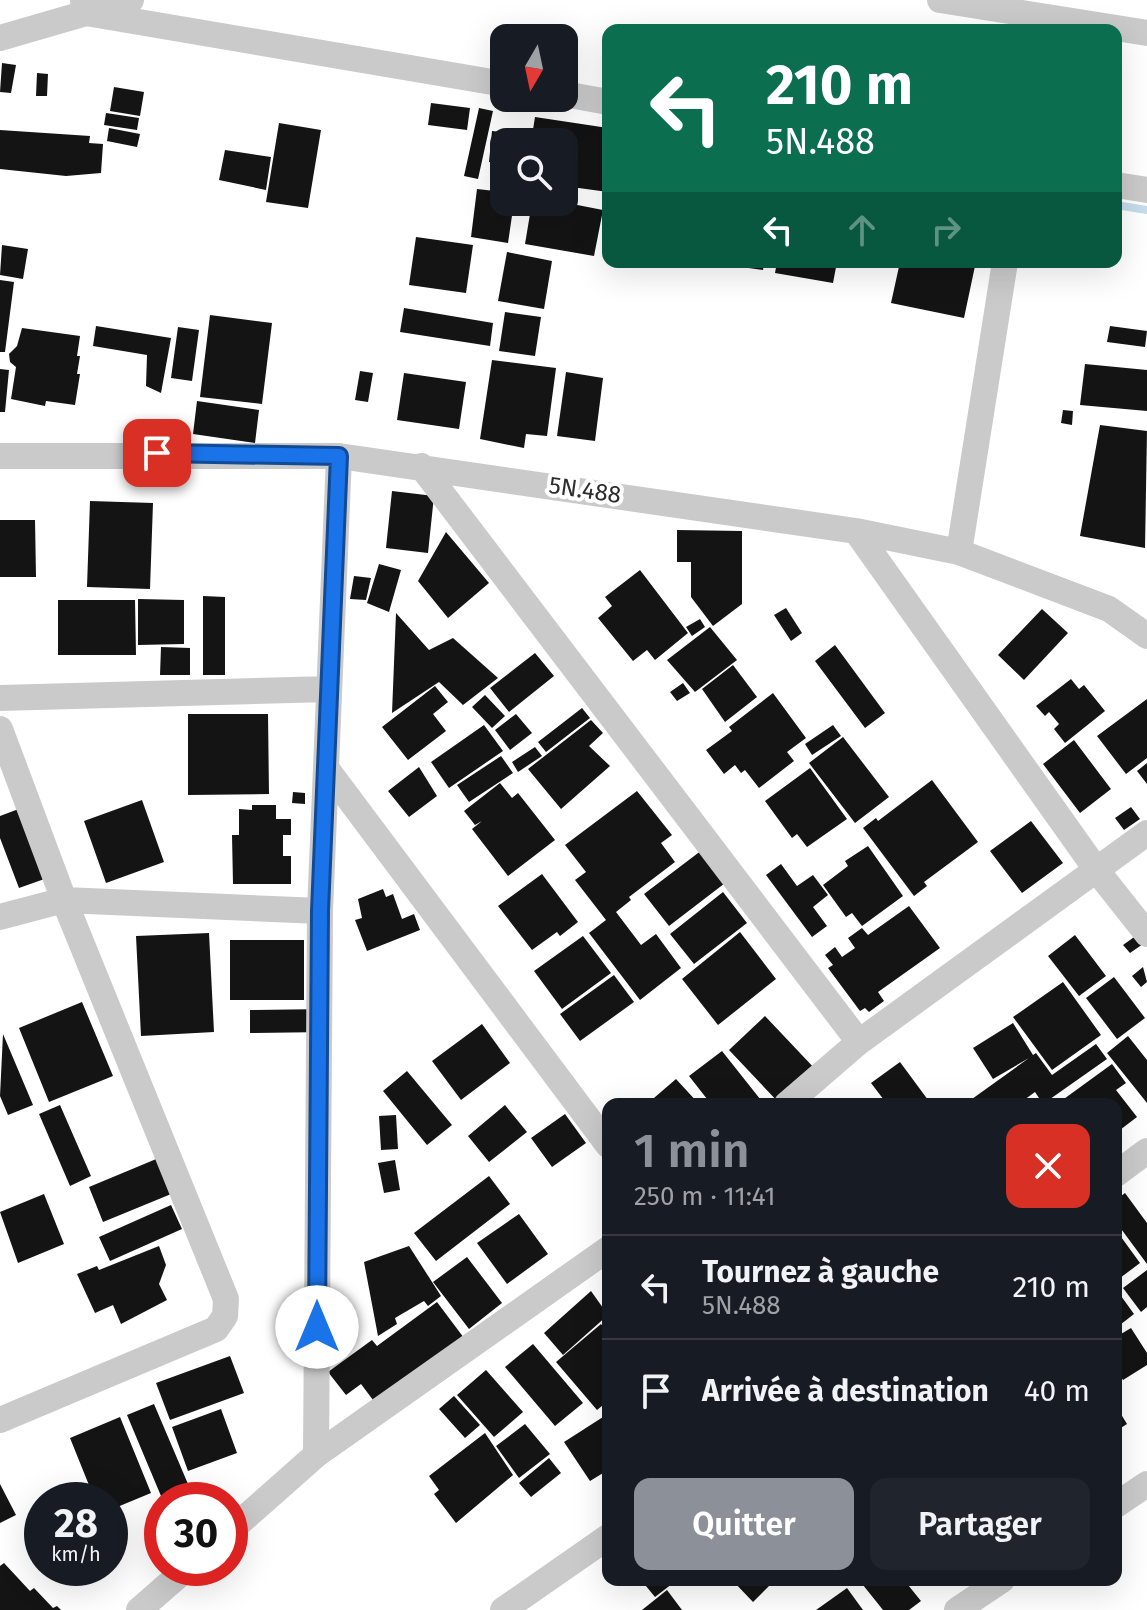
<!DOCTYPE html>
<html lang="fr">
<meta charset="utf-8">
<style>
:root{--surface:#171b24;--page:#20242c;--text:#f1f3f6;--muted:#9ea1a6;--line:#363941;--accent:#8c9099}
body{margin:0;font-family:"Fira Sans",sans-serif;background:var(--page);color:var(--text);height:100vh;display:flex;flex-direction:column;font-size:30px;white-space:nowrap}
*{box-sizing:border-box;margin:0}
p{font-size:26px;color:var(--muted)}
.icon{flex:none;width:44px;height:44px;fill:none;stroke:currentColor;stroke-width:2;stroke-linecap:round;stroke-linejoin:round}
.map{position:relative;flex:1;overflow:hidden}
.side{position:absolute;left:602px;top:1098px;width:520px;height:488px;display:flex;flex-direction:column;background:var(--surface);border-radius:16px;box-shadow:0 8px 32px #0002}
.side>*{flex:none}
.guide{position:absolute;left:602px;top:24px;width:520px;height:244px;border-radius:16px;box-shadow:0 8px 32px #0002;background:#0b6e4f;color:#fff;overflow:hidden}
.needle{width:52px;rotate:189deg}
.tools{position:absolute;left:490px;top:24px;display:grid;gap:16px}
.tools a{display:grid;place-items:center;width:88px;height:88px;border-radius:16px;background:var(--surface);box-shadow:0 8px 32px #0002;font-size:40px}
.speed{position:absolute;left:24px;top:1482px;display:flex;gap:16px;font-size:40px;font-weight:700;text-align:center}
.speed>*{display:grid;place-content:center;width:104px;height:104px;border-radius:50%;background:var(--surface);box-shadow:0 8px 32px #0002;line-height:1}
.speed small{font-size:20px;font-weight:400}
.speed .limit{border:12px solid #d22;background:#fff;color:#111}
.pin{position:absolute;display:grid;place-items:center;width:68px;height:68px;color:#fff;margin:-34px;border-radius:16px;box-shadow:0 4px 12px #0006}
.me{position:absolute;width:88px;margin:-44px;rotate:0deg;stroke-linejoin:round;filter:drop-shadow(0 0 6px #0008)}
.turn{display:flex;align-items:center;gap:28px;height:168px;padding:0 32px;font-size:36px}
.turn .icon{width:104px;height:104px;stroke-width:2.5}
.turn b{display:block;font-size:56px;line-height:68px}
.lanes{display:flex;align-items:center;height:76px;padding:0 32px;background:#0003;justify-content:center;gap:40px;direction:ltr}
.lanes .off{opacity:.35}
.round{display:grid;place-items:center;flex:none;width:84px;height:84px;border-radius:16px;background:var(--page)}
.overview{display:flex;align-items:center;justify-content:space-between;height:136px;padding:0 32px}
h1{font-size:48px;font-weight:600;line-height:60px;color:var(--accent)}
.primary-button{display:flex;gap:16px;margin-top:auto;padding:16px 32px}
.primary-button a{flex:1;height:92px;border-radius:16px;background:var(--accent);color:#fff;font-size:32px;font-weight:600;line-height:92px;text-align:center}
.primary-button a+a{background:var(--page);color:var(--text)}
ul{padding:0;list-style:none}
li{display:flex;align-items:center;gap:24px;height:104px;padding:0 32px;border-top:2px solid var(--line)}
li div{flex:1}
li b{display:block;font-size:30px}
li em{font-style:normal}
.map>svg:first-child{display:block}
.lines{fill:none;stroke-linecap:round;stroke-linejoin:round}
.stream{stroke:#c5dceb;stroke-width:8}
.building{fill:#141414}
.minor{stroke:#cacaca;stroke-width:26}
.route-casing{stroke:#114b97;stroke-width:20}
.route{stroke:#1a73e8;stroke-width:14}
.labels{text-anchor:middle;dominant-baseline:central;stroke-width:8;stroke-linejoin:round;paint-order:stroke}
.street-label{font-size:24px;fill:#2d2d2d;stroke:#fff}
</style>
<div class="map">
<svg width="1147" height="1610" viewBox="0 0 1147 1610">
<rect width="100%" height="100%" fill="#fff"/>
<g class="lines">
<!-- stream -->
<path class="stream" d="M1116,205L1147,210"/>
</g>
<!-- building -->
<path class="building" d="M2,63L16,65L11,93L0,92Z
M37,73L48,74L47,96H36Z
M114,87L144,92L140,116L110,111Z
M431,103L470,108L467,130L428,125Z
M479,108L493,111L478,179L464,176Z
M106,113L139,118L137,130L104,125Z
M535,117L608,128V192L564,186V142H531Z
M279,123L321,130L308,208L266,202Z
M109,128L140,134L137,147L107,141Z
M0,130L90,136L89,143L103,144L101,173L66,176L0,169Z
M492,131L526,135V142H504V164L489,162Z
M225,150L271,157L266,190L219,180Z
M477,189L504,192V202H514L508,243L471,237Z
M532,202H562L603,210L594,256L525,244Z
M416,237L473,245L466,293L409,285Z
M2,245L28,249L23,279L0,275Z
M507,252L552,261L544,309L498,301Z
M705,262H764L763,270Z
M777,262H837L833,283L775,273Z
M900,262H956L975,266L964,318L891,303Z
M0,280L14,282L5,352H0Z
M404,308L493,323L490,346L400,332Z
M505,312L541,317L535,356L499,351Z
M210,315L272,323L262,404L200,397Z
M96,326L171,338L161,393L146,386L147,355L93,346Z
M1110,326L1147,331L1145,347L1107,342Z
M178,327L199,330L192,381L171,378Z
M22,328L80,336L77,356H80L77,374H80L75,405L46,401L45,406L11,399L16,367L10,362L9,354L17,346Z
M492,360L556,368L547,436L526,434L524,448L480,439Z
M1085,364L1147,370V411L1080,405Z
M0,369L9,370L5,412H0Z
M360,371L373,373L368,402L355,400Z
M566,372L603,378L595,441L557,436Z
M404,373L466,382L459,429L397,420Z
M197,401L259,410L255,443L193,434Z
M1063,410L1073,411L1072,425L1061,423Z
M1100,425L1147,431L1145,548L1080,536Z
M392,491L434,496L428,553L386,548Z
M90,501L153,503L150,589L87,587Z
M0,520H35L36,577H0Z
M677,530L742,531V604L713,626L691,597V562H677Z
M446,532L489,583L448,618L418,581Z
M379,564L401,570L389,612L367,603Z
M640,570L688,633L655,660L647,650L633,661L598,618L612,606L605,597Z
M354,576L371,578L366,600L350,599Z
M203,596L225,597V675H203Z
M138,599L184,600V644L138,645Z
M58,600H135L136,655H58Z
M786,608L802,633L791,641L774,615Z
M1042,609L1068,633L1024,680L998,655Z
M396,613L429,650L453,638L498,678L463,705L439,682L392,713Z
M700,619L705,627L692,636L686,627Z
M710,627L737,660L695,692L667,660Z
M835,645L885,713L865,728L815,661Z
M161,647L190,648V675H160Z
M535,653L554,676L509,712L490,688Z
M733,665L757,697L725,722L702,689Z
M1071,679L1079,689L1084,685L1105,711L1065,743L1054,729L1059,724L1049,712L1045,716L1036,706Z
M683,683L690,693L677,701L670,692Z
M435,686L448,702L433,714L446,731L408,760L382,727Z
M773,693L806,738L787,752L794,761L759,788L745,770L741,773L735,765L724,774L706,750L732,731L729,727Z
M485,695L505,716L492,728L472,707Z
M1147,699V758L1126,774L1097,736Z
M582,708L590,718L546,752L538,742Z
M188,714H268L269,794L188,795Z
M516,714L532,733L510,750L495,730Z
M591,720L603,733L589,746L610,766L561,809L528,769Z
M484,725L503,751L449,788L431,762Z
M833,725L841,736L812,755L805,744Z
M843,737L889,797L855,823L809,763Z
M1074,740L1111,789L1080,813L1043,764Z
M535,747L542,756L518,772L512,762Z
M501,756L513,773L469,802L457,785Z
M1147,763V784L1137,771Z
M419,767L437,796L409,817L388,791Z
M810,768L847,819L807,847L797,834L792,838L765,801Z
M932,780L978,842L924,882L927,886L914,896L863,828L876,818L878,821Z
M500,783L512,798L518,793L555,840L508,876L472,829L482,821L475,825L464,811Z
M637,791L672,835L661,843L675,862L629,897L631,900L616,912L641,945L656,934L681,968L640,1000L589,933L606,920L575,880L586,872L565,845Z
M293,792L305,793V804L292,803Z
M142,800L164,862L106,883L84,821Z
M252,805H276V819H291V835H283V856H291V884H233L232,835H239V809L252,810Z
M24,807L50,877L19,888L0,838V816Z
M1131,807L1140,819L1124,830L1115,818Z
M1031,821L1063,863L1022,893L990,851Z
M868,846L903,896L862,926L852,913L846,917L823,885L848,866L845,861Z
M706,847L729,880L669,926L644,894Z
M781,864L797,886L813,875L828,895L813,907L827,926L812,937L766,875Z
M542,874L578,922L560,936L557,932L532,950L498,906Z
M383,889L386,897L393,894L402,919L414,914L420,930L367,951L355,920L362,918L358,899Z
M723,892L747,923L694,964L670,934Z
M909,906L940,948L878,992L884,1001L869,1012L865,1008L860,1011L828,968L833,965L825,955L835,947L842,957L855,948L848,938L862,928L868,935Z
M740,932L776,979L718,1025L682,979Z
M209,933L214,1032L141,1036L136,936Z
M1075,935L1106,976L1079,996L1048,956Z
M1137,935L1143,944L1130,953L1123,945Z
M583,936L611,973L562,1009L534,971Z
M230,940H304V1000H230Z
M1143,967L1147,982L1141,987L1132,976Z
M614,975L634,1002L580,1041L560,1014Z
M1114,977L1145,1018L1117,1039L1086,998Z
M1063,982L1101,1035L1052,1070L1013,1017Z
M82,1002L113,1076L49,1102L19,1028Z
M327,1009V1032L250,1033V1010Z
M765,1016L817,1071L780,1104L729,1050Z
M1013,1023L1033,1055L1036,1053L1052,1075L1096,1044L1107,1059L1043,1104L1035,1092L1024,1100L1027,1104H975L972,1099L1029,1058L993,1079L973,1048Z
M482,1024L510,1063L461,1100L432,1061Z
M3,1034L33,1105L8,1115L0,1096Z
M1128,1036L1147,1060V1103L1107,1053Z
M722,1051L764,1104H711L689,1076Z
M900,1062L931,1104H887L871,1083Z
M1112,1064L1126,1083L1116,1090L1137,1117L1116,1133V1104H1057Z
M407,1071L452,1125L427,1145L383,1091Z
M676,1079L699,1104H647Z
M60,1105L91,1176L70,1186L39,1114Z
M505,1105L527,1132L489,1162L468,1136Z
M565,1114L586,1143L552,1167L531,1138Z
M396,1115L398,1149L381,1150L379,1116Z
M161,1157L176,1192L103,1222L89,1187Z
M395,1160L400,1190L384,1193L378,1163Z
M489,1176L510,1204L436,1261L414,1233Z
M1125,1193L1147,1223V1264L1116,1222V1200Z
M44,1194L64,1244L18,1263L0,1212Z
M171,1205L182,1229L110,1261L99,1237Z
M519,1214L548,1254L507,1284L477,1243Z
M1116,1230L1140,1263L1116,1281Z
M159,1246L166,1265L159,1284L167,1300L121,1324L113,1305L95,1313L77,1274L97,1266L99,1270Z
M409,1246L441,1296L428,1306L424,1301L395,1318L397,1324L378,1336L364,1262Z
M467,1257L502,1303L469,1329L433,1282Z
M1147,1270V1307L1141,1312L1123,1288Z
M1116,1289L1134,1314L1116,1328Z
M591,1291L608,1315L563,1355L544,1333Z
M437,1302L464,1338L376,1404L361,1384L346,1395L328,1372L372,1340L377,1346Z
M601,1324L608,1333V1401L597,1410L556,1362Z
M1131,1328L1147,1353V1365L1123,1380L1116,1370V1337Z
M533,1344L583,1403L555,1426L505,1367Z
M230,1356L244,1393L170,1420L156,1383Z
M486,1370L523,1412L494,1437L457,1395Z
M454,1396L480,1425L465,1438L439,1409Z
M154,1404L188,1484L161,1496L127,1415Z
M1116,1406L1127,1424L1116,1431Z
M221,1409L237,1453L188,1471L172,1427Z
M120,1417L151,1493L110,1510V1500H95L70,1438Z
M603,1417L608,1425V1470L590,1481L564,1442Z
M525,1424L550,1454L519,1478L496,1446Z
M485,1433L513,1475L456,1523L434,1494L439,1490L429,1476Z
M549,1458L561,1473L531,1497L519,1483Z
M0,1484L16,1515L0,1523Z
M4,1563L30,1591L34,1588L53,1608L57,1606L61,1610H0V1566Z
M641,1580H677L655,1597Z
M732,1580H765L770,1585L753,1602Z
M859,1580H904L921,1601L909,1610H883Z
M847,1588L863,1610H816Z
M667,1590L682,1610H642Z"/>
<g class="lines">
<!-- minor -->
<path class="minor" d="M83,0L86,13L504,84
M940,0L1147,33
M0,38L131,0
M564,94L608,102
M1116,185L1147,190
M0,456H339L856,531L959,552L1109,609L1147,636
M421,466L859,1042
M856,531L1098,872L1147,934
M959,552L1005,262
M0,698L329,689
M0,729L64,900L226,1299L225,1316L216,1329L0,1420
M326,768L608,1145
M0,917L64,900L320,911
M787,1104L859,1042L1147,833
M1116,1174L1147,1151
M316,1455L320,911L339,456
M1116,1505L1147,1484
M230,1531L316,1455L608,1249
M139,1610L187,1568
M503,1610L608,1537
M957,1610L1002,1580"/>
</g>
<g class="lines">
<!-- route casing -->
<g class="route-casing">
<path id="route" d="M157,453L339,456L320,911L317,1327"/>
</g>
<!-- route -->
<use href="#route" class="route"/>
</g>
<g class="labels">
<!-- street labels -->
<g class="street-label">
<text transform="translate(585 490) rotate(8)">5N.488</text>
</g>
</g>
</svg>
<div class="tools">
<a><svg class="needle" viewBox="-14 -14 28 28"><path d="M0-13l5 13h-10z" fill="#e53935"/><path d="M0 13l5-13h-10z" fill="#9ea1a6"/></svg></a>
<a><svg class="icon" aria-label="search" viewBox="0 0 24 24"><circle cx="10" cy="10" r="6"/><path d="M15 15l6 6"/></svg></a>
</div>
<div class="speed"><div>28<small>km/h</small></div><div class="limit">30</div></div>
<div class="pin" style="left:157px;top:453px;background:#d93025"><svg class="icon" aria-label="arrive" viewBox="0 0 24 24"><path d="M6 21V4h12l-3 4 3 4H6"/></svg></div>
<svg class="me" style="left:317px;top:1327px" viewBox="-20 -20 40 40"><circle r="19" fill="#fff"/><path d="M0-13L10 11 0 6-10 11z" fill="#1a73e8"/></svg>
<div class="guide">
<div class="turn"><svg class="icon" aria-label="left" viewBox="0 0 24 24"><path d="M17 20v-9H6M10 6l-5 5 5 5"/></svg><div><b>210 m</b>5N.488</div></div>
<div class="lanes"><svg class="icon" aria-label="left" viewBox="0 0 24 24"><path d="M17 20v-9H6M10 6l-5 5 5 5"/></svg><svg class="icon off" aria-label="ahead" viewBox="0 0 24 24"><path d="M12 20V5M6 11l6-6 6 6"/></svg><svg class="icon off" aria-label="right" viewBox="0 0 24 24"><path d="M7 20v-9h11M14 6l5 5-5 5"/></svg></div>
</div>
<section class="side">
<div class="overview"><div><h1>1 min</h1><p>250 m · 11:41</p></div><a class="round" style="background:#d93025;color:#fff"><svg class="icon" aria-label="close" viewBox="0 0 24 24"><path d="M6 6l12 12M18 6L6 18"/></svg></a></div>
<ul>
<li><svg class="icon" aria-label="left" viewBox="0 0 24 24"><path d="M17 20v-9H6M10 6l-5 5 5 5"/></svg><div><b>Tournez à gauche</b><p>5N.488</p></div><em>210 m</em></li>
<li><svg class="icon" aria-label="arrive" viewBox="0 0 24 24"><path d="M6 21V4h12l-3 4 3 4H6"/></svg><div><b>Arrivée à destination</b></div><em>40 m</em></li>
</ul>
<div class="primary-button"><a>Quitter</a><a>Partager</a></div>
</section>
</div>
